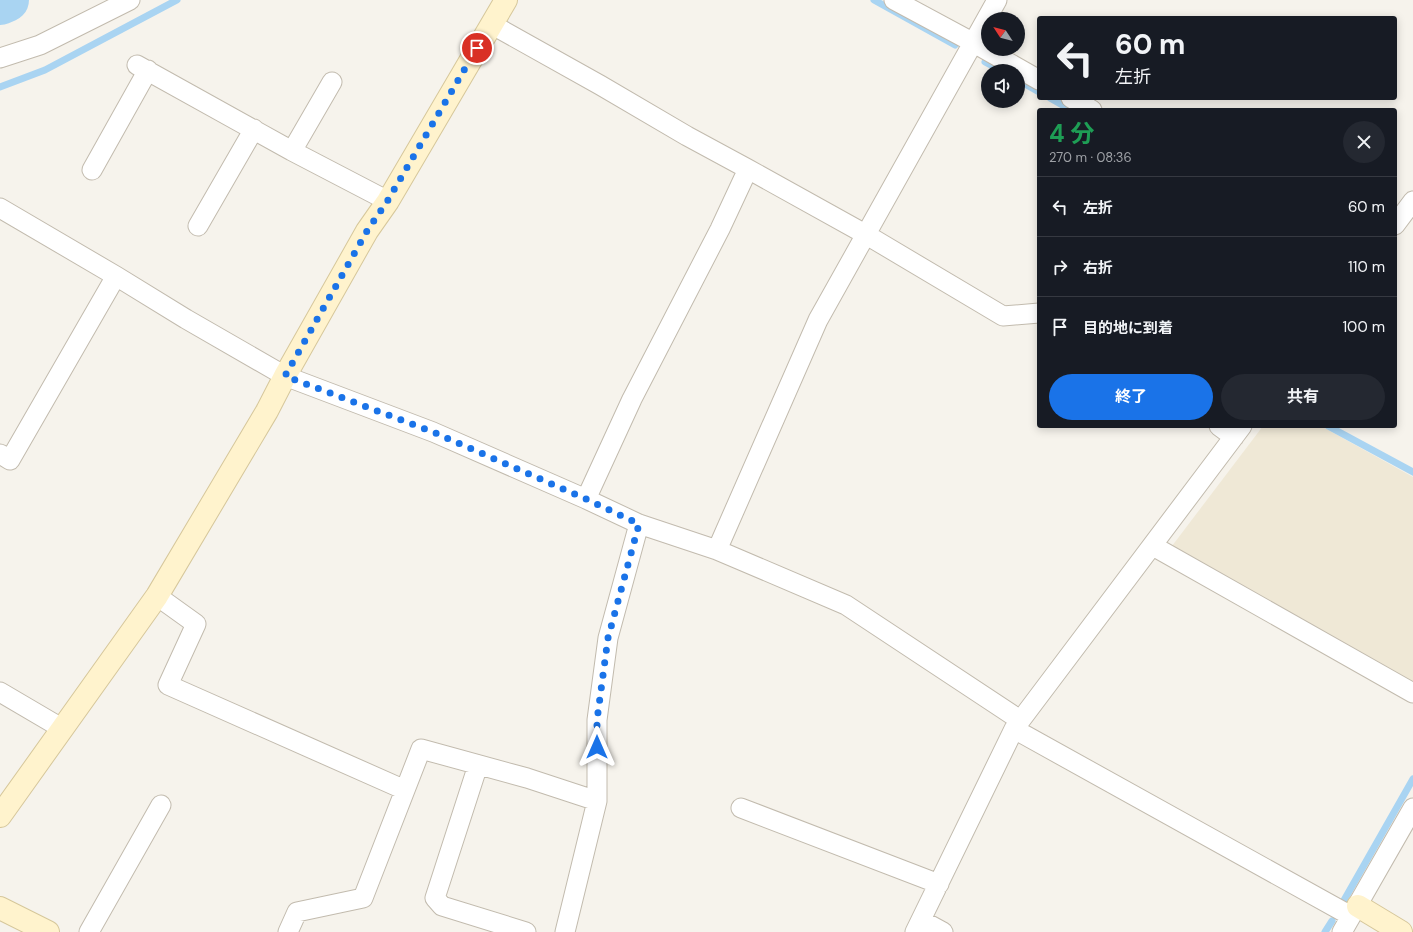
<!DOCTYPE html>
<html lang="ja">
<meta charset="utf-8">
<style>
:root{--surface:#171b24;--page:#242831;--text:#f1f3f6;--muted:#9ea1a6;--line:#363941;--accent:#1a73e8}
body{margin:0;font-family:"DM Sans","Noto Sans JP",sans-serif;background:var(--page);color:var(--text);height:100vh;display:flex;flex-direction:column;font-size:15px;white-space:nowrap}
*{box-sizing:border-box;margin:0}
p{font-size:13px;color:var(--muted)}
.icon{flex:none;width:22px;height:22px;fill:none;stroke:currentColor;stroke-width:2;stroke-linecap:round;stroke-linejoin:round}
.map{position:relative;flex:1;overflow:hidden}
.drawer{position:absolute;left:1037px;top:108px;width:360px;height:320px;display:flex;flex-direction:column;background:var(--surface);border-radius:4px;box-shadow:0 2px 10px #0003}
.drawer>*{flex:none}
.hud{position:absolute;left:1037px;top:16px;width:360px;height:84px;border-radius:4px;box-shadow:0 2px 10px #0003;background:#171b24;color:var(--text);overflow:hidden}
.needle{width:26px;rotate:306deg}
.fabs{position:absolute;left:981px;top:12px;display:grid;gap:8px}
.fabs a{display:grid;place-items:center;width:44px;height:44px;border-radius:50%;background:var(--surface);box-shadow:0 2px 10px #0003;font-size:20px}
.pin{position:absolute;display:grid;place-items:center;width:34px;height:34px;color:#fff;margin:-17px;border:2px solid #fff;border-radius:50%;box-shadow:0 1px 4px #0007}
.me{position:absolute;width:44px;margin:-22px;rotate:0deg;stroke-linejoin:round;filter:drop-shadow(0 0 3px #0008)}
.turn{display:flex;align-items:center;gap:14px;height:84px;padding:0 12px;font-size:18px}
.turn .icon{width:52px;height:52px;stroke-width:2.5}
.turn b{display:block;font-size:28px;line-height:34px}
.round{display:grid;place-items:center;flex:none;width:42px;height:42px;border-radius:21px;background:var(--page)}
.summary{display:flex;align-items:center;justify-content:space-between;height:68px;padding:0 12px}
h1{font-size:24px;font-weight:700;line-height:30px;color:#1e9e55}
.button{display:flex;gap:8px;margin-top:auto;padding:8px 12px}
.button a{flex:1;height:46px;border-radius:24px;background:var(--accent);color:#fff;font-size:16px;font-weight:700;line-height:46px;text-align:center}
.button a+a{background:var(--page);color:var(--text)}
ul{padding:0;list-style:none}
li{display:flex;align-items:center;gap:12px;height:60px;padding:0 12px;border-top:1px solid var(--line)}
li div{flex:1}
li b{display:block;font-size:15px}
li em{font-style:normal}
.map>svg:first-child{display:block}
.education{fill:#efe8d6}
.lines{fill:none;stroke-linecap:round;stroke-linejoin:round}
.stream{stroke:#a9d4f2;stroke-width:7}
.river{stroke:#a9d4f2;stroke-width:44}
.street-casing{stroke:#c2bbae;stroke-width:21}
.secondary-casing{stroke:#d6c79b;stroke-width:24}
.street{stroke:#fff;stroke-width:19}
.secondary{stroke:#fff3cd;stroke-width:22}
.route{stroke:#1a73e8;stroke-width:7;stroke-dasharray:0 12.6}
</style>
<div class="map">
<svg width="1413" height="932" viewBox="0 0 1413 932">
<rect width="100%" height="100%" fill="#f6f3ec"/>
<!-- education -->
<path class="education" d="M1263,426H1321L1413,477V684L1172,546Z"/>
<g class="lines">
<!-- stream -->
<path class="stream" d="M874,0L955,45
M985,62L1002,71
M1018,80L1039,92
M0,87L45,70L177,0
M1050,98L1071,110
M1328,426L1413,472
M1343,902L1413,779
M1325,932L1332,921"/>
<!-- river -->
<path class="river" d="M0,3L7,0"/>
<!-- street casing -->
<g class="street-casing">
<path id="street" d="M894,0L974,43L1039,80
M491,24L600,85L687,136L748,169L865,234L1003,316L1039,313
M0,58L40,45L130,0
M137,65L292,151L388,201
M1071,98L1092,110
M292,151L332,82
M92,170L148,70
M0,208L116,276L186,319L285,376L433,432L586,499L639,524L717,550L846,605L1020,720
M1395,225L1413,201
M198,226L254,129
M1219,426L1234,437
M0,454L10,460L116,276
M586,499L632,399L720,229L748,169
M1153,546L1413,693
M717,550L818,320L997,0
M157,596L196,624L168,685L405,790
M0,692L63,729
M1014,729L1351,916
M478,765L435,898L442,906L526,932
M741,808L939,884
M921,920L943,932
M89,932L161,805
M288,932L297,912L363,898L421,749L527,778L597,801
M565,932L597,801V720L608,638L639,524
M915,932L1014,729L1242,426
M1342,932L1413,808"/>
</g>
<!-- secondary casing -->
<g class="secondary-casing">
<path id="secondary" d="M0,816L157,596L267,411L285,376L367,231L388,201L506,0
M1358,906L1401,932
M0,908L48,932"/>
</g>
<!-- street -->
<use href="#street" class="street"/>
<!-- secondary -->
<use href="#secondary" class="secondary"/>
</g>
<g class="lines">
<!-- route -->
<path class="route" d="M477,48L388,200L367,231L285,376L433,432L586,499L639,524L608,638L597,720V747"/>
</g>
</svg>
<div class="fabs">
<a><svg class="needle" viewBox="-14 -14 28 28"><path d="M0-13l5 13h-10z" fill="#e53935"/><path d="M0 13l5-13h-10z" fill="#9ea1a6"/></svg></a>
<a><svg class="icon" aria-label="sound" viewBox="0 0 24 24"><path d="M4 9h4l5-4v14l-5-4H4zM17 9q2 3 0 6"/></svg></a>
</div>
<div class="pin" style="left:477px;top:48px;background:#d93025"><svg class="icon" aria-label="arrive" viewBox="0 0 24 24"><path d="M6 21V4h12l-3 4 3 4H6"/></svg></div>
<svg class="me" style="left:597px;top:747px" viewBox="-20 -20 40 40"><path d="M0-17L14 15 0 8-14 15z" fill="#1a73e8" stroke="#fff" stroke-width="4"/></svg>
<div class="hud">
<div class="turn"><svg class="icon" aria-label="left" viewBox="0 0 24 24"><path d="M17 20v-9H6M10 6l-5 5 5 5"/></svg><div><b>60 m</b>左折</div></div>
</div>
<section class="drawer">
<div class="summary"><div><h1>4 分</h1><p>270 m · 08:36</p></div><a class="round"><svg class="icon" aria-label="close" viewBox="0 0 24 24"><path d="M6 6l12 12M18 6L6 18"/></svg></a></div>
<ul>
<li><svg class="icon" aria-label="left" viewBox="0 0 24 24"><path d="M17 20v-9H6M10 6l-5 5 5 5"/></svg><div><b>左折</b></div><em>60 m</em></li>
<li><svg class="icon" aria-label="right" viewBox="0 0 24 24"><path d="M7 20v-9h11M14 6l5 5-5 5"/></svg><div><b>右折</b></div><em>110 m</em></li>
<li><svg class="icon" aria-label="arrive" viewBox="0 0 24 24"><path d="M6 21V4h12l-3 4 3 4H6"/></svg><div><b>目的地に到着</b></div><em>100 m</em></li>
</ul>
<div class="button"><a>終了</a><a>共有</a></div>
</section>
</div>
